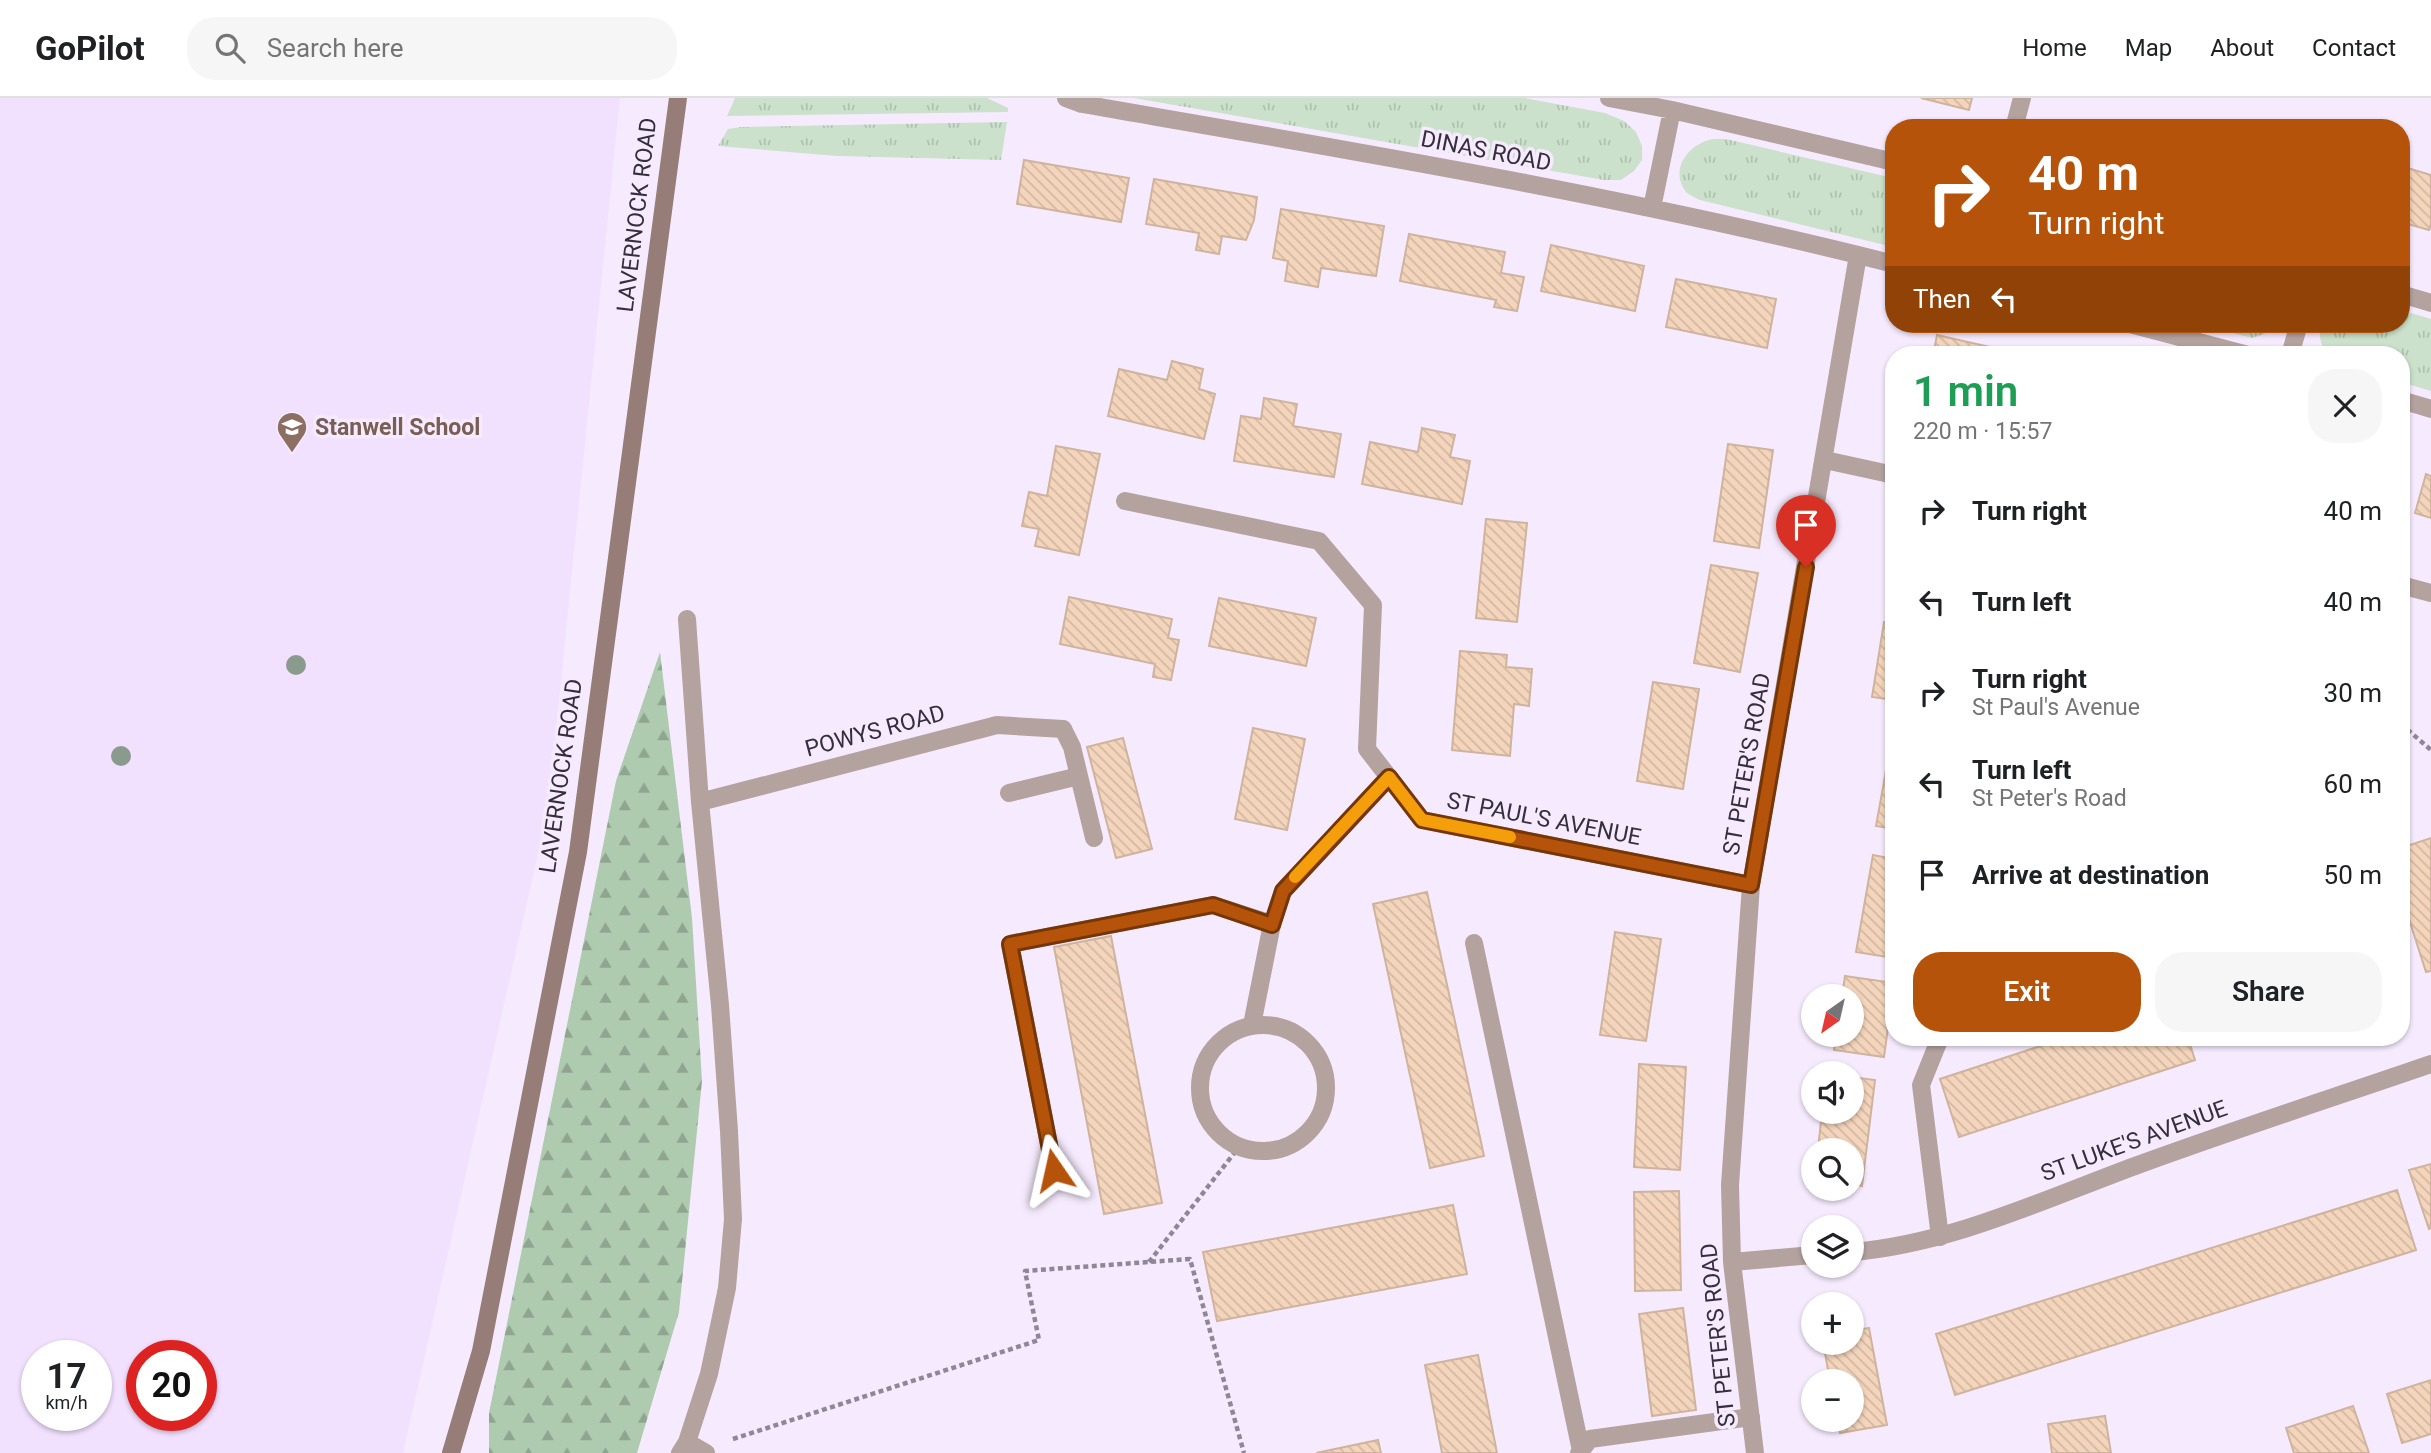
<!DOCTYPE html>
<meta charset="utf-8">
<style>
:root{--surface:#fff;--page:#f6f6f6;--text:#202124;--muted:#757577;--line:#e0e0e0;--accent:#b45309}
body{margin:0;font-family:Roboto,sans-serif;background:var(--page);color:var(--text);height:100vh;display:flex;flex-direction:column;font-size:26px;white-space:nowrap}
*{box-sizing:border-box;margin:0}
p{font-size:23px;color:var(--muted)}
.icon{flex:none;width:38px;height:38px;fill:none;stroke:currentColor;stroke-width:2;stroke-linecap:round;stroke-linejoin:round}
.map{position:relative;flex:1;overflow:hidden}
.sheet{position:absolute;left:1885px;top:248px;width:525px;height:700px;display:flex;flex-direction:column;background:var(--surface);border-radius:28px;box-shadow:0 2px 5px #0004}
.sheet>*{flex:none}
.top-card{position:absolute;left:1885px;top:21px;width:525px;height:214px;border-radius:28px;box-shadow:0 2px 5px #0004;background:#b45309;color:#fff;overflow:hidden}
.needle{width:46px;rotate:214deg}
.tools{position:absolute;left:1801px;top:886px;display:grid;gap:14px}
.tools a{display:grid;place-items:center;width:63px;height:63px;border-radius:50%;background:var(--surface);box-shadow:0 2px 5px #0004;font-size:35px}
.speed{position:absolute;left:21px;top:1242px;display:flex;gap:14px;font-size:35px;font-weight:700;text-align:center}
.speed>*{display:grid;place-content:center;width:91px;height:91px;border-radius:50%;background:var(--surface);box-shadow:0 2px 5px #0004;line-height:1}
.speed small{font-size:18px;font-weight:400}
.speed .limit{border:10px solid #d22;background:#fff;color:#111}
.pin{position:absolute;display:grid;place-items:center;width:60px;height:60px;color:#fff;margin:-72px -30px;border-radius:50% 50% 50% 0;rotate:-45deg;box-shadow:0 0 7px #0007}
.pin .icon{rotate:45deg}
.me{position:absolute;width:77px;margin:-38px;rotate:349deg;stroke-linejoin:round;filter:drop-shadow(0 0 5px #0008)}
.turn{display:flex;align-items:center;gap:24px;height:147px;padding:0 28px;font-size:32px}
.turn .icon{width:91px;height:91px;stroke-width:2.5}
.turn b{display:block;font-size:49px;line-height:60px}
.then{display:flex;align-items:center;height:66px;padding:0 28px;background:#0003;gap:14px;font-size:26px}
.round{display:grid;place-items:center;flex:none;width:74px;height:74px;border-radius:28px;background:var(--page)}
.head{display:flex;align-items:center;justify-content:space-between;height:119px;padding:0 28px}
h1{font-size:42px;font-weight:600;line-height:52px;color:#1e9e55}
.action{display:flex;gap:14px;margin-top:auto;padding:14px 28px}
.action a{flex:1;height:80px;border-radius:28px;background:var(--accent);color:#fff;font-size:28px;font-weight:600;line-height:80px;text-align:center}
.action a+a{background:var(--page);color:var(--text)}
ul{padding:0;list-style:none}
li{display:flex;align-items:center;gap:21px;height:91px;padding:0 28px}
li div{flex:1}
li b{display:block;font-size:26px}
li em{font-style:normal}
header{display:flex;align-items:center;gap:42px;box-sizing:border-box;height:98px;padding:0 35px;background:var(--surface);border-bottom:2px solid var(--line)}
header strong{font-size:33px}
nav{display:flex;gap:38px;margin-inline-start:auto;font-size:24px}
.search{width:490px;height:63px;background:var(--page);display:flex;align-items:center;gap:18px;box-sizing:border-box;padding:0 24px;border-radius:28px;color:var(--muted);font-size:26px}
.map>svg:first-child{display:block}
.built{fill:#f1e0fe;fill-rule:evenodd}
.grass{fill:url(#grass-tufts)}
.forest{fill:url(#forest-firs)}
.building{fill:url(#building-back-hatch);stroke:#cfb39d;stroke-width:2}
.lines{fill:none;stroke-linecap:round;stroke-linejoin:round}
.path{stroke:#908796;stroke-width:4.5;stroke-dasharray:5 3.5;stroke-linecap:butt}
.service{stroke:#b4a29f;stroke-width:18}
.minor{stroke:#b4a29f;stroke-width:18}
.secondary{stroke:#967d78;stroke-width:18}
.tree{fill:#8a9b8e}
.route-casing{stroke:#753606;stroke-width:18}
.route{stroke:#b45309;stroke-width:12}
.slow{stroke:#f59e0b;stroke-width:12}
.labels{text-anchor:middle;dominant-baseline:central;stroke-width:7;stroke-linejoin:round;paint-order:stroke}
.street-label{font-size:23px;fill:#362f3b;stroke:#f6ebfe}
.education-label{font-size:23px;font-weight:bold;fill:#785e54;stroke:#f6ebfe;text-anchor:start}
</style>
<header>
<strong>GoPilot</strong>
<div class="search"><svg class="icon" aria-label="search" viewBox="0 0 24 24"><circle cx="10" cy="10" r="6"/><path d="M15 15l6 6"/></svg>Search here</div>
<nav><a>Home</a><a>Map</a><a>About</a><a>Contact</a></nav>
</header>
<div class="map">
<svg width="2431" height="1355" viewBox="0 0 2431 1355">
<defs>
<pattern id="grass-tufts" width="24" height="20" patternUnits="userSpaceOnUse" patternTransform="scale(1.75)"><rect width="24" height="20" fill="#cbe1cb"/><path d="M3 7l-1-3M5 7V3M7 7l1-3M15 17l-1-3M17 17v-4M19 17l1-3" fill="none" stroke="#afc1af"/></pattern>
<pattern id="forest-firs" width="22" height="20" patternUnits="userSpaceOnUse" patternTransform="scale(1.75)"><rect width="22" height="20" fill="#afcbaf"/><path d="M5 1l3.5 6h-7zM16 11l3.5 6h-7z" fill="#8fa590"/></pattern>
<pattern id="building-back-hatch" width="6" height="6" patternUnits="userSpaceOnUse" patternTransform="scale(1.75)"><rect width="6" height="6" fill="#f4d5bc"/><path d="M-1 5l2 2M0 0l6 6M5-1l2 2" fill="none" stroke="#d2b7a2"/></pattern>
</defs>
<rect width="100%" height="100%" fill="#f6ebfe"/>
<!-- built -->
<path class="built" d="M0,0H620L548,711L403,1355H0ZM96,1258V1318H37V1258ZM142,1258H201V1318H142Z"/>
<!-- grass -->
<path class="grass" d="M735,0H987L1008,10V14L727,18Z
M1134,0H1524L1605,15L1624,23L1636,34L1642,48V62L1634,73L1621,82H1604Z
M1007,24L1001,62L837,58L718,48L728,31L741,29Z
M1714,41H1726L1893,80V149L1700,102C1696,100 1689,97 1686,94C1668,71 1690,44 1714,41Z
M2401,212L2431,221V293L2401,284V257H2329C2320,249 2319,237 2320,226H2401Z
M2199,226H2273L2264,236L2252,240Z"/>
<!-- forest -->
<path class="forest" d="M660,554L692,820L702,983L679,1214L637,1355H489V1315L616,683Z"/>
<!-- building -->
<path class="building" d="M1921,0H1972L1969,12Z
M1024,62L1129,80L1121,124L1017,106Z
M2401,68L2431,77V126L2429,132L2401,124Z
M1154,81L1257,99L1254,122L1246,142L1222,138L1219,156L1196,152L1199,135L1146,126Z
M1281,111L1384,128L1376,178L1321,170L1318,189L1285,183L1288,163L1273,160Z
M1409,136L1505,154L1501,175L1524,179L1517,213L1494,209L1496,202L1400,183Z
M1551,147L1644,168L1635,213L1541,193Z
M1676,181L1776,201L1767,250L1666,229Z
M1937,237L2025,257H1933Z
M1172,263L1203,271L1199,291L1215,296L1204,341L1108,318L1119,271L1167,282Z
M1264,300L1297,306L1293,328L1341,336L1334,379L1234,363L1241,318L1261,321Z
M1422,330L1455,337L1450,359L1470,363L1462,406L1362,386L1370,344L1418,354Z
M1728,346L1773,352L1759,450L1714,443Z
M1056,348L1100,356L1079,457L1035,448L1039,431L1022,428L1029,394L1047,398Z
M2426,376L2431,378V420L2415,415Z
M1486,421L1527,425L1517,524L1476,520Z
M1711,467L1758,475L1740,574L1694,565Z
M1069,499L1172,521L1168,540L1179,542L1171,582L1153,579L1155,566L1060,546Z
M1219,500L1316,520L1306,568L1209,548Z
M1884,524L1894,525V602L1872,599Z
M1460,553L1507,557L1506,569L1532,571L1529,608L1514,606L1510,658L1452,652Z
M1653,584L1699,591L1683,691L1637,683Z
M1894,628V731L1876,728Z
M1253,630L1305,641L1287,732L1235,721Z
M1123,640L1152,751L1116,760L1087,649Z
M2431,740V873L2426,874L2401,796V750Z
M1873,757L1894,761V860L1856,854Z
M1427,794L1484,1058L1430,1070L1373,806Z
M1615,834L1661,841L1646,943L1600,937Z
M1111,838L1162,1105L1104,1116L1054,849Z
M1845,878L1894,885L1884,959L1834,952L1836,936H1852V898H1842Z
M2065,940H2188L2195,962L1959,1039L1940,981Z
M1639,966L1686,969L1680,1072L1634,1069Z
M1852,979L1875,982L1862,1088L1852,1086V1052H1818L1822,1013H1852Z
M2431,1066V1130L2429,1131L2409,1072Z
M2397,1092L2416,1152L1955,1297L1936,1236Z
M1679,1093L1681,1192L1635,1193L1634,1094Z
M1453,1107L1467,1176L1217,1223L1203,1154Z
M1683,1210L1696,1312L1652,1318L1639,1216Z
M1869,1230L1887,1327L1840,1335L1837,1321H1852V1283H1830L1823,1244H1852V1233Z
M1478,1257L1497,1355H1442L1425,1267Z
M2431,1282V1336L2402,1345L2387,1296Z
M2353,1308L2369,1355H2294L2286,1330Z
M2105,1318L2111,1355H2052L2048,1326Z
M1378,1342L1381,1355H1316Z"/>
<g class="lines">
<!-- path -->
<path class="path" d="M2401,626L2431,652
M1149,1164L1239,1049
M733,1341L1039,1242L1025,1173L1190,1161L1244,1355"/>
<!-- service -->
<path class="service" d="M1825,362L1894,377
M2401,487L2431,495
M1063,631L1072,649L1094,740
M1009,695L1079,678
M1474,845L1581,1353
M1940,940L1921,987L1940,1139
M1054,1072L1010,846L1213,807L1272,826
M1579,1355L1590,1341L1751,1319"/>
<!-- minor -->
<path class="minor" d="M1066,0L1082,6C1353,53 1626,98 1894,166
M1609,0L1672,12L1894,64
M2014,30L2022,0
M1652,110L1672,12
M2401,196L2431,205
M2130,226L2248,257
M2290,257L2299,226
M2401,302L2431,311
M1125,403L1319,443L1373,507L1367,651L1422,722L1751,787
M700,704L997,627L1063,631
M1200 990a63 63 0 1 1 126 0a63 63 0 1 1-126 0Z
M1252,927L1272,826L1283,793L1389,679
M1852,1154C1950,1146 2043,1102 2135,1068C2233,1032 2332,1000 2431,966
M1732,1164L1813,1157
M687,1344L706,1355
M680,1355L687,1344L709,1276L727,1190L733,1121L729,1033L720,907L700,704L687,521
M1755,1355L1732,1164L1730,1087L1751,787L1858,157"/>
<!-- secondary -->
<path class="secondary" d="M451,1355L481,1253L578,754L678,0"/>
</g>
<!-- trees -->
<g class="tree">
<circle cx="296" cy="567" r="10"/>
<circle cx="121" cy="658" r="10"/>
</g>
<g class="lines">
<!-- route casing -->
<g class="route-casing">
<path id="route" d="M1054,1072L1010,846L1213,807L1272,827L1283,793L1389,679L1422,722L1751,787L1806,469"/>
</g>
<!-- route -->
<use href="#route" class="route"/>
<!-- slow -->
<path class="slow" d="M1295,779L1389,679L1422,722L1510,739"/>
</g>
<!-- icons -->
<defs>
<g id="school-pin" transform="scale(1.575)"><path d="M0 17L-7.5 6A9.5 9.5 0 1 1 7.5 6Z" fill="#8d6e63" stroke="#f6ebfe"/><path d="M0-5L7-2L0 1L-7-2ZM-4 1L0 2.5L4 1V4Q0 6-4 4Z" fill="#fff"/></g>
</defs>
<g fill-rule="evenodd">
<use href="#school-pin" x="292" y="329"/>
</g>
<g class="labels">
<!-- street labels -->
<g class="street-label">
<text transform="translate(1486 53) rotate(11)">DINAS ROAD</text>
<text transform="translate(637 117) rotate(-83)">LAVERNOCK ROAD</text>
<text transform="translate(875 633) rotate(-15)">POWYS ROAD</text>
<text transform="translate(1747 666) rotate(-80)">ST PETER'S ROAD</text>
<text transform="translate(561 678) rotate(-82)">LAVERNOCK ROAD</text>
<text transform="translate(1544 721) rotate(11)">ST PAUL'S AVENUE</text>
<text transform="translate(2134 1043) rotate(-20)">ST LUKE'S AVENUE</text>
<text transform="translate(1718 1237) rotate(-96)">ST PETER'S ROAD</text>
</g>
<!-- education labels -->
<g class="education-label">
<text x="315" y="329">Stanwell School</text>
</g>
</g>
</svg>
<div class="tools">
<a><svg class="needle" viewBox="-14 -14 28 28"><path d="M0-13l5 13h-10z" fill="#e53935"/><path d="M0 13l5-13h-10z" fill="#757577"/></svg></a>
<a><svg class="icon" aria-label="sound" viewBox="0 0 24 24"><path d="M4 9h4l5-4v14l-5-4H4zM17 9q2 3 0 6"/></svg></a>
<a><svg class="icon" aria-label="search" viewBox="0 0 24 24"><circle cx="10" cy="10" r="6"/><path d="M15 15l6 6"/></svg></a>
<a><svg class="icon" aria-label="layers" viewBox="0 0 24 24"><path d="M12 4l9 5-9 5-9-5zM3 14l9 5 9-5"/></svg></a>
<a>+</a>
<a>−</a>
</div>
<div class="speed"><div>17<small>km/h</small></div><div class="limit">20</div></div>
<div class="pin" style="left:1806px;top:469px;background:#d93025"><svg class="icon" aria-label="arrive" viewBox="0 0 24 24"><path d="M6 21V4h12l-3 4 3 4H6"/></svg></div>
<svg class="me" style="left:1054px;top:1072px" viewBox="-20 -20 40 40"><path d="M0-17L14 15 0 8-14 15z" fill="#b45309" stroke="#fff" stroke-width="4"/></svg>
<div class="top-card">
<div class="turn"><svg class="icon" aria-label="right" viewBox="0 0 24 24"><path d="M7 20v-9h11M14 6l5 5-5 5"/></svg><div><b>40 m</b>Turn right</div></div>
<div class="then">Then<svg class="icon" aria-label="left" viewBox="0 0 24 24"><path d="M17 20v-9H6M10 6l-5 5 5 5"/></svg></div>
</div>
<section class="sheet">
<div class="head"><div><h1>1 min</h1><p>220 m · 15:57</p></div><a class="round"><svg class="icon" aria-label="close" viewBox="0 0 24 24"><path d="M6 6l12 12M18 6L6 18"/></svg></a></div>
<ul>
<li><svg class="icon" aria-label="right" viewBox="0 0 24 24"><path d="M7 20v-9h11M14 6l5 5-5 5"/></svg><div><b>Turn right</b></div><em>40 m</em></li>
<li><svg class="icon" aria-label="left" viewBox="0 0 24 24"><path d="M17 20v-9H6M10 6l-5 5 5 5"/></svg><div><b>Turn left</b></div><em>40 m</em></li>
<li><svg class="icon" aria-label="right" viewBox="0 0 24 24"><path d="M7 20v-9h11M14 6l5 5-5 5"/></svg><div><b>Turn right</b><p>St Paul's Avenue</p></div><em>30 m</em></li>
<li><svg class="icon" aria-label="left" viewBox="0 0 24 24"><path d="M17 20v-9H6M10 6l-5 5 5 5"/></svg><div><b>Turn left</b><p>St Peter's Road</p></div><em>60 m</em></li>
<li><svg class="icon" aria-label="arrive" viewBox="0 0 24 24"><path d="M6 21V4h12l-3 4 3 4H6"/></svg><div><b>Arrive at destination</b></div><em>50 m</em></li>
</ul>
<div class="action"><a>Exit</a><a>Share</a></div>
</section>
</div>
